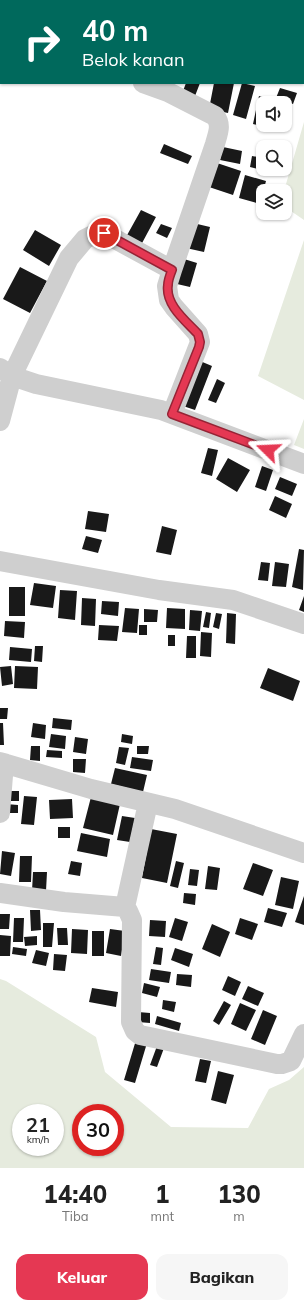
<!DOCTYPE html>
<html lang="id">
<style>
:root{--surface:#fff;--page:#f6f6f6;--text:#222;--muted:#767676;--accent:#e53853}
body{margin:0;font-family:Mulish,sans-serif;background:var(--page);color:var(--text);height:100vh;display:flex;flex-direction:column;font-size:15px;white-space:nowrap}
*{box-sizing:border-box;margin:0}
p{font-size:13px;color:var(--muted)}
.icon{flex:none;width:22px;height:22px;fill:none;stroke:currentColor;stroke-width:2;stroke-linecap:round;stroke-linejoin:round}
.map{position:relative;height:1168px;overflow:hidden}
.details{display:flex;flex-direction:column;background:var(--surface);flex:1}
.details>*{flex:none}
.banner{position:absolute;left:0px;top:0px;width:304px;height:84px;box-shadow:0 1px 3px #0004;background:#00695c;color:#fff;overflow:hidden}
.fabs{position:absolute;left:256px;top:96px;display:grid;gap:8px}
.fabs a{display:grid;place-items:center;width:36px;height:36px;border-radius:8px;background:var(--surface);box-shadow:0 1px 3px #0004;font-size:20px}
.speed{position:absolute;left:12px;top:1104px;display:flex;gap:8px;font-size:20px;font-weight:700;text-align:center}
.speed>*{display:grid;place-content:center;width:52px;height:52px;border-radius:50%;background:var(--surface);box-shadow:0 1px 3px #0004;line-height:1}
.speed small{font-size:10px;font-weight:400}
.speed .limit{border:6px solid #d22;background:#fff;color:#111}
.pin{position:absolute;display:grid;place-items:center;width:34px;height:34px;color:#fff;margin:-17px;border:2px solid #fff;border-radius:50%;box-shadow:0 1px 4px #0007}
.me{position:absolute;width:44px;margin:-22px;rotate:291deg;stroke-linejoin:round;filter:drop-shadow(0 0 3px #0008)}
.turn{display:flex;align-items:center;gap:14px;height:84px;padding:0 16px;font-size:18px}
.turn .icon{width:52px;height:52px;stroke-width:2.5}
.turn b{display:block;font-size:28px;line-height:34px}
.eta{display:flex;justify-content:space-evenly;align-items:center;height:68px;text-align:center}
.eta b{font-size:24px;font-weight:800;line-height:28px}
.action{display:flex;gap:8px;margin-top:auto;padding:8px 16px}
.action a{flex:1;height:46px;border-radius:12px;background:var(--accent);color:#fff;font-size:16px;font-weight:800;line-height:46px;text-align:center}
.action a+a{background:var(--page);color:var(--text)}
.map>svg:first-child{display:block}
.green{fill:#e6ebde;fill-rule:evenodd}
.building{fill:#191919}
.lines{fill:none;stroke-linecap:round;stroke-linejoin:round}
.minor{stroke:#cfcfcf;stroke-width:20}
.route-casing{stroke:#952436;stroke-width:10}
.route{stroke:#e53853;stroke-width:7}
</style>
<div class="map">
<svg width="304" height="1168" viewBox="0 0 304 1168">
<rect width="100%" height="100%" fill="#fff"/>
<!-- green -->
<path class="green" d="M93,0H304V73L303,1Z
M304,122V220L285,207V191H284Z
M304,240V400L258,376Z
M304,419V449L294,445Z
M0,979L6,981L96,1037L105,1072L171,1127L248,1128L269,1089L289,1080L304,1067V1168H0ZM21,1113H55V1147H21ZM81,1113H115V1147H81Z"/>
<!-- building -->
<path class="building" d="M186,83H200L195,96L183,91Z
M214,83H234L228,113L209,109Z
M242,83L255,86L246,119L233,115Z
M280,88L297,93L293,104L276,98Z
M259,96L269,99L268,103H263L262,126L253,124Z
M164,144L192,156L188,164L160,153Z
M223,147L242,151L240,164L220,160Z
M252,156L263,158L262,170L250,167Z
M217,163L241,171L233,195L209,187Z
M245,175L266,181L260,204L239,198Z
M141,210L156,217L141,245L126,237Z
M193,223L210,227L204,252L186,248Z
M161,224L172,228L167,238L156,233Z
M35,230L61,245L49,266L23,250Z
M184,259L197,263L190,287L177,284Z
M20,267L47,281L30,313L3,299Z
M200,361L212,366L195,410L183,406Z
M217,379L225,383L216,403L208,400Z
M208,448L218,450L212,476L201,473Z
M228,458L250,470L237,492L216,479Z
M262,466L273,470L266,491L255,487Z
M280,477L297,484L292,496L275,489Z
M275,496L292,504L286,518L269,510Z
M88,511L109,514L106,532L85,529Z
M162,526L177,530L171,555L156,552Z
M86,536L102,540L98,553L82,549Z
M299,549L304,550L303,590L292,587Z
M261,562L270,563L268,581L258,580Z
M275,562L289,564L286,587L272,586Z
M34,583L56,586L53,608L30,605Z
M9,587H25V616H9Z
M60,590L77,591L75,620L58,618Z
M304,596V612L299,610Z
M82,598L96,599L95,626L81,625Z
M102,601L119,602L118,616L101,614Z
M125,608L139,609L137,633L122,632Z
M167,608L185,609V629L166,628Z
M144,609L158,610L157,622H144Z
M190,610L202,611L200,631L189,630Z
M206,612L211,613L209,628L203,627Z
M216,613L222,614L219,629L213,627Z
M227,613L236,614L235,644L226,643Z
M5,621L25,622L24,638L4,636Z
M99,625L119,626L117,641L98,640Z
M139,625H147V635H139Z
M201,632L212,633L211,657L200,656Z
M168,635H175V646H168Z
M187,636H196V658H186Z
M35,646H43L42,662L34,661Z
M10,647L32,649L31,662L9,660Z
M11,666L13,684L2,686L0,667Z
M15,666L38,667L37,689L14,688Z
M268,668L300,681L293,701L260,688Z
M0,708H8L7,719H0Z
M53,718L72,720L71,730L52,728Z
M0,723H3L4,745H0Z
M33,723L46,725L45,739L31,737Z
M51,734L66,736L65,749L49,747Z
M122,734L133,736L132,744L121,742Z
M75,737L88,739L86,754L73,752Z
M31,746H40V761L30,760Z
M137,746H149L148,754H137Z
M119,747L129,748L125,765L116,763Z
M47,750L62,751V758L46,757Z
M132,757L153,760L151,771L130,768Z
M73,759H86L85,773L73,772Z
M115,768L147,775L143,792L111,784Z
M5,791H19V801H5Z
M24,796L37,797L34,825L21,824Z
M91,797L120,804L113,835L83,828Z
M72,799L73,818L50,819L49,800Z
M6,804L18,805V813H6Z
M122,816L135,818L130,842L117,840Z
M58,827H70V838H58Z
M151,829L177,834L167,883L142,878Z
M81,833L110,839L107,857L77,851Z
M2,851L15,853L11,876L0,874Z
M20,856H32L31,882H19Z
M71,861L82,863L80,876L68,874Z
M176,861L184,863L178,888L170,886Z
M253,863L273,870L263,896L243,889Z
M208,866L220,868L217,890L205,889Z
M190,869L199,870L197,886L188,885Z
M33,872H47L46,891H32Z
M281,877L299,881L293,909L275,905Z
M184,893L196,894L195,905L183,903Z
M304,896V925L295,922Z
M268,908L287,913L282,927L264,922Z
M30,910H40L41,930L31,931Z
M0,914H10L9,929H0Z
M14,918H24L23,942H13Z
M175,918L188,922L182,941L169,937Z
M240,918L258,924L252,940L235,934Z
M150,920L166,921L165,937L149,936Z
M43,923H54L52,947H43Z
M212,924L230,932L220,957L202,949Z
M57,928H67L68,945H58Z
M72,929L88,930L87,954L71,953Z
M110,929L125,931L121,956L106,953Z
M92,931H104V956H92Z
M0,935L11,936L10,956H0Z
M37,936V945L25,946L24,937Z
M13,947L27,949L26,956L12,954Z
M156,947L163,948L161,965L153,964Z
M175,948L193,954L189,967L171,960Z
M36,950L49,953L46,966L32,963Z
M54,954L67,955L65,971L53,970Z
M151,969L171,972L169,983L149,980Z
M177,974L192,975L191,987L176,985Z
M228,976L241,982L235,996L222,990Z
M144,983L160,987L157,997L142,993Z
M248,986L264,993L258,1006L242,999Z
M92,988L118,992L116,1007L89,1002Z
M163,1000L176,1002L174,1012L162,1009Z
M224,1001L231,1005L219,1025L213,1021Z
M240,1003L256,1010L246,1031L231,1024Z
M263,1010L277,1016L265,1045L251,1039Z
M138,1012L150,1013V1023L138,1022Z
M157,1016L181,1023L179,1031L155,1024Z
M136,1040L147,1043L135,1083L124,1080Z
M157,1046L164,1048L157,1067L150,1065Z
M200,1059L211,1061L206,1083L195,1081Z
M218,1071L234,1075L226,1104L211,1100Z"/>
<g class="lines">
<!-- minor -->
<path class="minor" d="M0,27H1
M143,83L168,92L215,116C222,125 218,133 215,144L172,270L167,286L169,300L174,307L198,334L200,342L172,414
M0,368L12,376L36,384L161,410L304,464
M0,421L12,376L69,258L85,239L95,234L104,233L172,270
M0,561L159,590L233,600L304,624
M0,762L91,789L175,809L304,853
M0,813L4,763
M0,893L64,902L125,907L128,911L132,920L131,1022L135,1031L140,1035L277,1064H282L291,1061L304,1034
M125,907L148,803"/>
</g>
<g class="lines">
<!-- route casing -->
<g class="route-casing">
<path id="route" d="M104,233L172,270C170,275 168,280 168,285C165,305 186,321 198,334L200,342L199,347L172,414L268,450"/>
</g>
<!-- route -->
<use href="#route" class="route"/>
</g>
</svg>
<div class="fabs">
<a><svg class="icon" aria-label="sound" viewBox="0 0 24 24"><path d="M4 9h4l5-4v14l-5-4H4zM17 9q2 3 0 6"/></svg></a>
<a><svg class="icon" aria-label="search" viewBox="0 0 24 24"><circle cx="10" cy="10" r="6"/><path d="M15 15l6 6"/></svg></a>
<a><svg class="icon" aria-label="layers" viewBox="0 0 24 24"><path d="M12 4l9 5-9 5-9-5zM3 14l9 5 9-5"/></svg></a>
</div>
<div class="speed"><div>21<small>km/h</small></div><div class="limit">30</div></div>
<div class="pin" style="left:104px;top:233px;background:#d93025"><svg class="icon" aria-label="arrive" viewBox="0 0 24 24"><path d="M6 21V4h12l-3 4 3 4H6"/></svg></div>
<svg class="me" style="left:268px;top:450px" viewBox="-20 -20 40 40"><path d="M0-17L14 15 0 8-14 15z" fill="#e53853" stroke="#fff" stroke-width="4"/></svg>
<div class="banner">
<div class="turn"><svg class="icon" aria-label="right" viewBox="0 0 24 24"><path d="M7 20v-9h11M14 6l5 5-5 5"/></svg><div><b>40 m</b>Belok kanan</div></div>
</div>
</div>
<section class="details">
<div class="eta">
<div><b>14:40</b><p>Tiba</p></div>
<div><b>1</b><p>mnt</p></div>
<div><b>130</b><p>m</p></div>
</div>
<div class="action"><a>Keluar</a><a>Bagikan</a></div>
</section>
